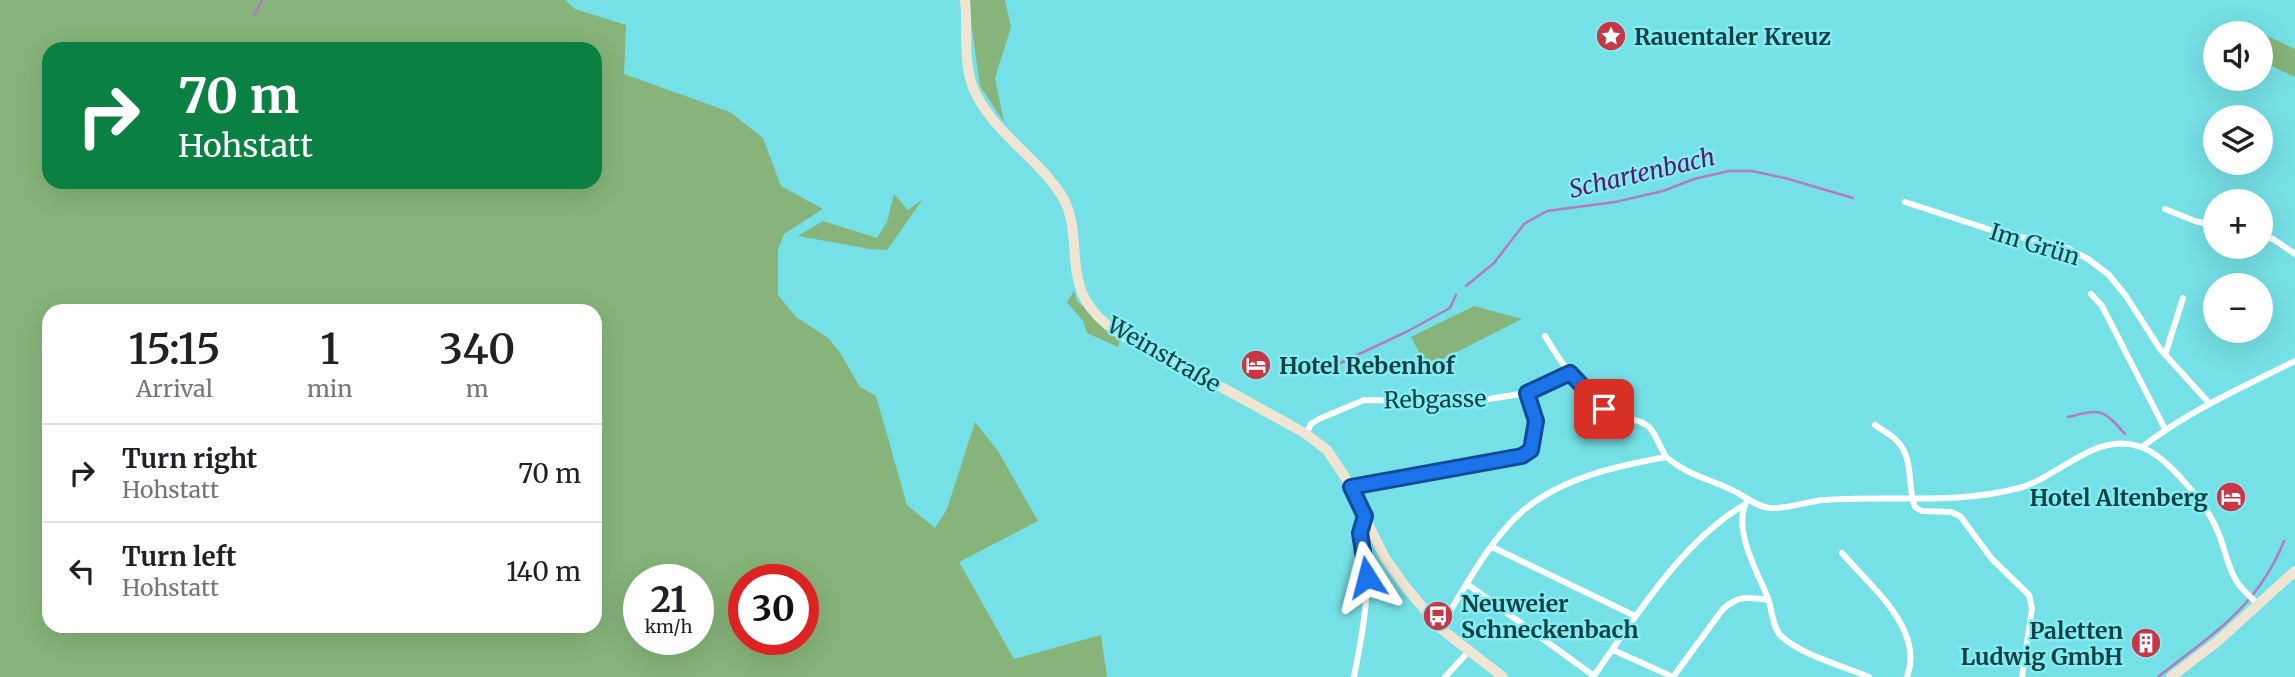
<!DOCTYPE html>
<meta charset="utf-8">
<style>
:root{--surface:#fff;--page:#f6f6f6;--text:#202124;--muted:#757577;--line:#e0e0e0}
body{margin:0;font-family:Merriweather,serif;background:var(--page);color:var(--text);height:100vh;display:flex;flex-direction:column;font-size:26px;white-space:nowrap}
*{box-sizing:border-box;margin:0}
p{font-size:23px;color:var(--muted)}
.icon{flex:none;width:38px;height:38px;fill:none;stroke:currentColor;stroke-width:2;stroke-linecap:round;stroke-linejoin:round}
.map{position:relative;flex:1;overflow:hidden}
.details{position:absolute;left:42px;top:304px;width:560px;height:329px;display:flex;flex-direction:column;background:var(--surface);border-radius:21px;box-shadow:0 7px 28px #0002}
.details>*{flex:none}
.top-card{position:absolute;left:42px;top:42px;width:560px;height:147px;border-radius:21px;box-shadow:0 7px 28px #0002;background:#0b8043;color:#fff;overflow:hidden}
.controls{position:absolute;left:2203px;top:21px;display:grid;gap:14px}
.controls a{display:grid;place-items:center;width:70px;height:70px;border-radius:50%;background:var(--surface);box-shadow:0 7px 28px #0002;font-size:35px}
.speed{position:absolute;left:623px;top:564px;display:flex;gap:14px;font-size:35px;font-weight:700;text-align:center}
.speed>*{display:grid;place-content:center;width:91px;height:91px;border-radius:50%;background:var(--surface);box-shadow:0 7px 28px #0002;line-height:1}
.speed small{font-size:18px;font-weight:400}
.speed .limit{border:10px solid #d22;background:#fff;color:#111}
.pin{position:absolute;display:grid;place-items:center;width:60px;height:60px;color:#fff;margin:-30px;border-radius:14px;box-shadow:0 4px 10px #0006}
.me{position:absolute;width:77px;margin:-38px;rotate:351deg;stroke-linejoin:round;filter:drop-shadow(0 0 5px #0008)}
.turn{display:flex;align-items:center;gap:24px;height:147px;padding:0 21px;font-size:32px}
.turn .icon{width:91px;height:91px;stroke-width:2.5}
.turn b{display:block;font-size:49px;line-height:60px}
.eta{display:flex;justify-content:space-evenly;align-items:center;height:119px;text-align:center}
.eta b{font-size:42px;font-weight:600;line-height:49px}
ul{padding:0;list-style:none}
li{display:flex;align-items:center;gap:21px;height:98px;padding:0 21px;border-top:2px solid var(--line)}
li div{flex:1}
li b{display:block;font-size:26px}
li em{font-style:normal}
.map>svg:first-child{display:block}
.green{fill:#86b47a;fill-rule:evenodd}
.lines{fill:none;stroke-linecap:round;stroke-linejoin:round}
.stream{stroke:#b27dbf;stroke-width:2.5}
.street{stroke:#fff;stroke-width:6}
.secondary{stroke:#f0e5d3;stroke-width:10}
.route-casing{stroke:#114b97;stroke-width:18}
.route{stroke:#1a73e8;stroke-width:12}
.labels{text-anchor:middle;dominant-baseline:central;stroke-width:5;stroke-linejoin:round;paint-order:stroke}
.poi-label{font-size:23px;font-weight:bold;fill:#124144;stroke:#83edf3;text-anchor:start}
.street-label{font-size:23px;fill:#124144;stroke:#83edf3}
.water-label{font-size:24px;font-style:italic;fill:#5a1868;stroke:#83edf3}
</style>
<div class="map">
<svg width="2295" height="677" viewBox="0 0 2295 677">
<rect width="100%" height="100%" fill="#75e0e5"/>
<!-- green -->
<path class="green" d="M0,0H565L575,9L626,25L624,74L730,112L763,138L781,186L823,209L784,234L778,250V295L796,317L828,338L839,351L860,387L876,396L907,505L935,528L947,509L975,422L998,451L1038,521L959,562L1014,659L1101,635L1107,677H0ZM595,49V182H49V49ZM49,312H595V626H49ZM639,579H698V639H639ZM744,579H803V639H744Z
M968,0H1005L1011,27L995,78L1004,122L980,86Z
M2250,28L2295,49V77L2261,61V33H2247Z
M894,194L908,210L923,199L887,250L870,249L798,236L823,221L877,238L887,222Z
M1074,291L1077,301L1120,340L1118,347L1087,333L1083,321L1067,302Z
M1474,306L1522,319L1427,367L1411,337Z"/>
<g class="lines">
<!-- stream -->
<path class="stream" d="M254,16L262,0
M1466,286L1494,263L1524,224L1547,211L1615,202L1663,191L1694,179L1729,171H1752L1785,178L1853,198
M1336,365L1408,331L1450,308L1456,295
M2068,417C2101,409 2102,408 2125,434
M2158,677C2212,634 2257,608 2284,541"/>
<!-- street -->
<path class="street" d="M1905,202L1991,230L2067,248L2088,259L2109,275L2126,296L2160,349L2210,404
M2165,209L2195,221L2216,226
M2261,236L2273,239L2295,254
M2091,294L2102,306L2165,429
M1545,336C1559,360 1582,393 1604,410C1617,420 1638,416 1650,428C1656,435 1661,449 1666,457
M2165,355L2183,298
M1875,425C1882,430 1892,435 1898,442C1914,459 1907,487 1915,507L1922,511L1951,512L1960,516L1992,559L2029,595L2032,608L2022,677
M1306,434L1311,424L1319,419L1364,400L1470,402L1527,393L1570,373
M2142,447C2188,411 2243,387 2295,361
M1351,487L1522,455L1531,449L1536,421L1527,393
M1748,499C1730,528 1759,574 1769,601C1772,612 1773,628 1781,636C1801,655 1843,666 1869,677
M1492,547L1635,616
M1842,553C1870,586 1925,629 1907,677
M1467,584L1594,676
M1440,628C1464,589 1490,538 1525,509C1565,477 1617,466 1666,457C1691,477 1705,477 1732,490C1744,495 1756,507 1770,508C1787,509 1806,502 1823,500C1887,495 1957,505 2019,488C2060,477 2096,430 2141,447C2167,456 2208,506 2218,532C2225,548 2227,567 2237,582C2242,590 2252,598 2259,605
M1613,650L1673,677
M1354,677C1360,645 1367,611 1367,578C1366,556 1357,541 1364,518
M1445,677L1469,651
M1593,677C1635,618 1681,542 1744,505
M1673,677L1723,609C1738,595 1749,597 1768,600"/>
<!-- secondary -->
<path class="secondary" d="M965,0C968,27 963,59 972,85C989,130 1037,156 1062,196C1081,228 1068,267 1085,299C1105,336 1155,351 1190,370C1229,391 1267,412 1306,434L1327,450L1345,477L1385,558L1405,586L1440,628L1503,677
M2171,677L2218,641L2295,571"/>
</g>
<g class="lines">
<!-- route casing -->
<g class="route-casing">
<path id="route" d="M1367,577L1360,533L1365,516L1351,487L1522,456L1531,450L1536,421L1527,393L1570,373L1604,409"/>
</g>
<!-- route -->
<use href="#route" class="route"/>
</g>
<!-- icons -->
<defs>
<g id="sight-disc" transform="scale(1.575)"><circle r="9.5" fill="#c73746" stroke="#83edf3"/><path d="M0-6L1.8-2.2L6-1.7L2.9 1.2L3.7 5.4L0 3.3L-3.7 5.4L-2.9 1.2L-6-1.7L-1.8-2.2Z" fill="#fff"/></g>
<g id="hotel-disc" transform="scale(1.575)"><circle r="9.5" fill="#c73746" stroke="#83edf3"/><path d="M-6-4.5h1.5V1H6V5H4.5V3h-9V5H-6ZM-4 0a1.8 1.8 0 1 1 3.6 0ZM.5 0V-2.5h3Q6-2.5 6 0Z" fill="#fff"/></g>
<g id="bus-disc" transform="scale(1.575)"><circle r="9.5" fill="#c73746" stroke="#83edf3"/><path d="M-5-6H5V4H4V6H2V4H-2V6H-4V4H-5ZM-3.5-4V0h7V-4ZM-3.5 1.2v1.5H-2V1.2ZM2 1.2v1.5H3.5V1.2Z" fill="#fff"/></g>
<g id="building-disc" transform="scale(1.575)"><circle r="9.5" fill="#c73746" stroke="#83edf3"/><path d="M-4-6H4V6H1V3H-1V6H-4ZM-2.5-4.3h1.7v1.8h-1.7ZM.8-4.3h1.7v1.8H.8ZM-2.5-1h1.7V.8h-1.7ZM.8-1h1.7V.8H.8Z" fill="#fff"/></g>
</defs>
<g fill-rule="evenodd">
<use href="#sight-disc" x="1611" y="36"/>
<use href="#hotel-disc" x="1256" y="365"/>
<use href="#hotel-disc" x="2231" y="497"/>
<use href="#bus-disc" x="1438" y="616"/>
<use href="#building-disc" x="2146" y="643"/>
</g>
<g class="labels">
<!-- poi labels -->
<g class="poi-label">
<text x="1634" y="36">Rauentaler Kreuz</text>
<text x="1279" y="365">Hotel Rebenhof</text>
<text x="2208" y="497" text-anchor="end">Hotel Altenberg</text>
<text x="1461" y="603">Neuweier<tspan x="1461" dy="26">Schneckenbach</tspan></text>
<text x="2123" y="630" text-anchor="end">Paletten<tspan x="2123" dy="26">Ludwig GmbH</tspan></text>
</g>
<!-- street labels -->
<g class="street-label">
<text transform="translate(2035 244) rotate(17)">Im Grün</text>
<text transform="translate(1164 354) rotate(30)">Weinstraße</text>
<text transform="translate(1435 399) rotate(-1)">Rebgasse</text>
</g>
<!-- water labels -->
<g class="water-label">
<text transform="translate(1642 173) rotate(-13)">Schartenbach</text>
</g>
</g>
</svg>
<div class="controls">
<a><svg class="icon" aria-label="sound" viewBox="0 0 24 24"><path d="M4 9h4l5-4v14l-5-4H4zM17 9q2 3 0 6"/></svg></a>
<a><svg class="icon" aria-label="layers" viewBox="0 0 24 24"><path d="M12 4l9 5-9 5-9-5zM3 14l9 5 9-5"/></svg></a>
<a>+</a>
<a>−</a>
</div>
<div class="speed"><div>21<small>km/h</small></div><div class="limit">30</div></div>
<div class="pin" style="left:1604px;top:409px;background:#d93025"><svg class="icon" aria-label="arrive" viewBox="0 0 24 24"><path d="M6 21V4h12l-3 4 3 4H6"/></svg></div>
<svg class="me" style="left:1367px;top:577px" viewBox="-20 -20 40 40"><path d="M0-17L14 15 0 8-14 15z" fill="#1a73e8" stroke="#fff" stroke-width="4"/></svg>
<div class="top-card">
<div class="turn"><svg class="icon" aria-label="right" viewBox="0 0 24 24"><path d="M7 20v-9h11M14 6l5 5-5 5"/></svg><div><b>70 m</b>Hohstatt</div></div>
</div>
<section class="details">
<div class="eta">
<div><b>15:15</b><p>Arrival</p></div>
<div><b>1</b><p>min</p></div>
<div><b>340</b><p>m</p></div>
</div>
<ul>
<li><svg class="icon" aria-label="right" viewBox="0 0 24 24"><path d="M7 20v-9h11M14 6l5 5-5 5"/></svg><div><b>Turn right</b><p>Hohstatt</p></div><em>70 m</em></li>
<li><svg class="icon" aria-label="left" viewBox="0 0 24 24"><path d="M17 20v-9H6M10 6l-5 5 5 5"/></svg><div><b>Turn left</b><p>Hohstatt</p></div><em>140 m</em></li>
</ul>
</section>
</div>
